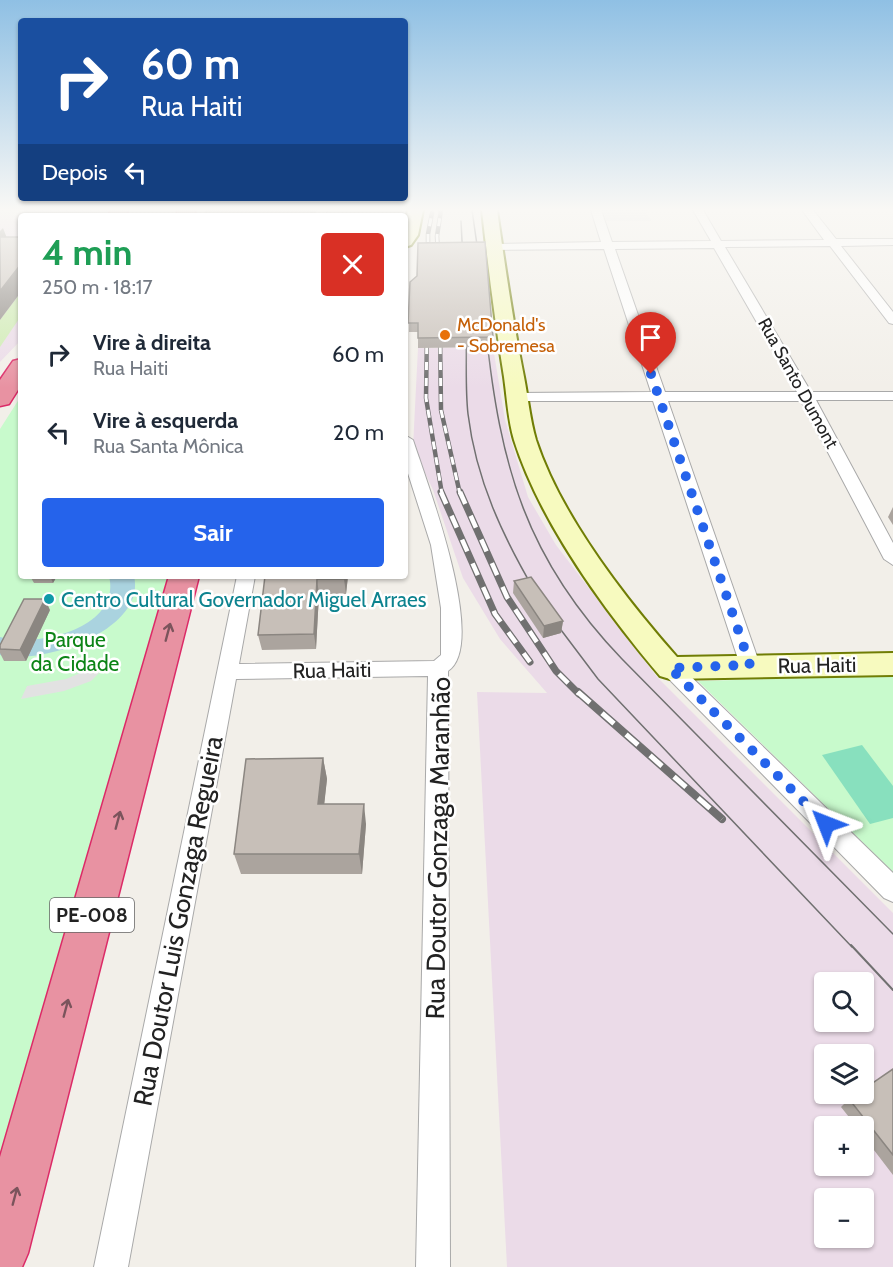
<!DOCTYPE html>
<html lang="pt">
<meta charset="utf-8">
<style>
:root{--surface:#fff;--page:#f6f6f7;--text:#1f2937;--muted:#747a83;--accent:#2563eb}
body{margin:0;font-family:Cabin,sans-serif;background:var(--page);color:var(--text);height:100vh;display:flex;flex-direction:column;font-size:22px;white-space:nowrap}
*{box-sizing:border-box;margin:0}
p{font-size:20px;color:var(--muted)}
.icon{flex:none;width:33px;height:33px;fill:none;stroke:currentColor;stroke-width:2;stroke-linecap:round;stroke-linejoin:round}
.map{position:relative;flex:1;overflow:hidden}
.panel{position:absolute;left:18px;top:213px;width:390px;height:366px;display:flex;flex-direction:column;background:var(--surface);border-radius:6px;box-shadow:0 2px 4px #0004}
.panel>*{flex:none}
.top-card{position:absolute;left:18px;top:18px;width:390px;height:183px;border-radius:6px;box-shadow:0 2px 4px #0004;background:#1a4fa0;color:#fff;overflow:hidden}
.tools{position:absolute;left:814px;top:972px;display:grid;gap:12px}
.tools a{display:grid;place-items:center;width:60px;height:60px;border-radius:6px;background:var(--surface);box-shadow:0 2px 4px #0004;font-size:30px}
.pin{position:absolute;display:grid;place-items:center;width:51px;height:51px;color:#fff;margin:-62px -26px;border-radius:50% 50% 50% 0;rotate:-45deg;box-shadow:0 0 6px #0007}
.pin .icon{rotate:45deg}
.me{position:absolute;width:66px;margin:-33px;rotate:315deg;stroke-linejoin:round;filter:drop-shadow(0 0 4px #0008)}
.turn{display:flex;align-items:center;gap:21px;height:126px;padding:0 24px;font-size:27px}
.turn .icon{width:78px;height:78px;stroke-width:2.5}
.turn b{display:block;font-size:42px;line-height:51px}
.then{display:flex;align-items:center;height:57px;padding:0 24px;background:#0003;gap:12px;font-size:22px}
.round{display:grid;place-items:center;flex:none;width:63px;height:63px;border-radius:6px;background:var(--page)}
.overview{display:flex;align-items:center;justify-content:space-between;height:102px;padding:0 24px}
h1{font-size:36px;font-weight:700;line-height:45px;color:#1e9e55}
.button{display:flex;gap:12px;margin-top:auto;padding:12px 24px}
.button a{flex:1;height:69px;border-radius:6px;background:var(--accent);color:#fff;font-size:24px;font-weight:700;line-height:69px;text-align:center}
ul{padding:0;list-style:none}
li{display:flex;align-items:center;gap:18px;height:78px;padding:0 24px}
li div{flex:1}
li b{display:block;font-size:22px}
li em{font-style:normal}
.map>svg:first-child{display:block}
.residential{fill:#e0dfdf}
.industrial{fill:#ebdbe8;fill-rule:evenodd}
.grass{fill:#cdebb0}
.park{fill:#c8facc}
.pitch{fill:#88e0be}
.parking{fill:#e2e2e2}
.water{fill:#aad3df}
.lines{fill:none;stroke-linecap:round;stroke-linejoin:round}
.street-casing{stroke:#a9a9a9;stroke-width:2}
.secondary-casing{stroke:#707d05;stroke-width:4}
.highway-casing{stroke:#dc2a67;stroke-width:3}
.street{fill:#fff;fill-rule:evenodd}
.secondary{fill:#f7fabf;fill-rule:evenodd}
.highway{fill:#e892a2;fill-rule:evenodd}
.tram-far1{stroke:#707070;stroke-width:1.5}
.tram{stroke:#707070;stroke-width:2}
.rail-far2-casing{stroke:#707070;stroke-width:4.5}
.rail-far1-casing{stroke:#707070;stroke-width:7}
.rail-casing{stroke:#707070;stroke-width:8}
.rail-far2{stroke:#fff;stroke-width:3;stroke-dasharray:8;stroke-linecap:butt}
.rail-far1{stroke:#fff;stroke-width:4.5;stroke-dasharray:13;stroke-linecap:butt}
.rail{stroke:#fff;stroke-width:5;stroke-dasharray:16;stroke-linecap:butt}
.wall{fill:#aba49e}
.shaded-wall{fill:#8b8681}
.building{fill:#c7bfb8;stroke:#8b8681;stroke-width:1.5}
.oneway{stroke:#7b545c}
.route{stroke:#2563eb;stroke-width:10;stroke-dasharray:0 18}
.food-dot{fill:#e8710a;stroke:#fff;stroke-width:2}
.culture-dot{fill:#0f9aa8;stroke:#fff;stroke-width:2}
.labels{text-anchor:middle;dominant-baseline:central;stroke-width:5;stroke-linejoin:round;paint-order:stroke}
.far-food-label{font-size:18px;fill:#c56008;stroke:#fff;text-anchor:start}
.far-street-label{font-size:18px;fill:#222;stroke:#fff}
.shield{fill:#fff;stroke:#646464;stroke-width:1.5}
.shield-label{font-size:20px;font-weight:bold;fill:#222}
.culture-label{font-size:21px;fill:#0d838f;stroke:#fff;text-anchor:start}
.park-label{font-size:21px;fill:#0c8416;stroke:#fff}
.street-label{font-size:21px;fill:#222;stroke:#fff}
.near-street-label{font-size:26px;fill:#222;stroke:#fff}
</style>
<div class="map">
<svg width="893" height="1267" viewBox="0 0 893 1267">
<rect width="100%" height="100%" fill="#f2efe9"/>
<!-- residential -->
<path class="residential" d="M603,210H646L651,221H606Z"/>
<!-- industrial -->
<path class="industrial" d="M0,210H113L109,216H21V340L0,362Z
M493,347L505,420L528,497L556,545L657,677L893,913V1267H507L477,692L547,693L500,639L463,578L433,490L413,447L418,348ZM825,982H864V1022H825ZM825,1054H864V1094H825ZM825,1126H864V1166H825ZM825,1198H864V1238H825Z"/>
<!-- grass -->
<path class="grass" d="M21,292V316L0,347V320Z"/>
<!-- park -->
<path class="park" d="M21,396V576H174L0,1194V429Z
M893,676V872L698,681Z"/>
<!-- pitch -->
<path class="pitch" d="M862,745L893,786V818L870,824L822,755Z"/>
<!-- parking -->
<path class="parking" d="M99,665V673L91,681L64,691L21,699L27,686L66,679Z"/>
<!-- water -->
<path class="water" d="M109,576H134C147,630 41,666 0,655V637C37,648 122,628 109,576Z"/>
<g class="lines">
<!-- street casing -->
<g class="street-casing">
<path id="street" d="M317,210H327L325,216H315Z
M591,210H601L612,242L711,241L693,210H703L721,241L824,240L802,210H813L836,239H893V245L841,246L893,312V324L889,323L830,246L725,247L811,392H893V400H816L893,543V565L884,559L801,401H668L760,665L757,670L750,673L743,670L740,665L653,401H515L508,397L515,393L651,392L604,249L493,250L487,247L493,244L601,242ZM714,248L797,392H665L615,249Z
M405,435L413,440C426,480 489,644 448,671L450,1267H416L428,676L236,679L128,1267H94L237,576H255L239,664L434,661L441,655V608L431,545L405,464Z
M670,660L677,663L893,873V902L884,898L663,673L660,668L663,663Z"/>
</g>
<!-- secondary casing -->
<g class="secondary-casing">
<path id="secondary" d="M408,210H423L418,235L411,245L405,247V224Z
M482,210H497C505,266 513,322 524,377C528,397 530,420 536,440C561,516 625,598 677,657L893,653V675L670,679L660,676C605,611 540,522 514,440C508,420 507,398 504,377C495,322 488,266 482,210Z"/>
</g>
<!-- highway casing -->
<g class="highway-casing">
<path id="highway" d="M111,210H128L126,216H108Z
M177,210H195V216H177Z
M21,359V385L9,404L0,406V380L13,361Z
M169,576H199L28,1253L22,1267H0V1157Z"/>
</g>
<!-- street -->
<use href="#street" class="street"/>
<!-- secondary -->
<use href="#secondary" class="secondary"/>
<!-- highway -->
<use href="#highway" class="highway"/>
<!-- tram-far1 -->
<path class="tram-far1" d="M472,210L479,259
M461,221L463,260
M486,331C500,466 526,559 622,659L893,934
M466,332C467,359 465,387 468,414C476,480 503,537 536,593
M552,618L598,679L852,947"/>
<!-- tram -->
<path class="tram" d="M851,945L893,990"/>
<!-- rail-far2 casing -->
<g class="rail-far2-casing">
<path id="rail-far2" d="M428,258V234L432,213
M438,258L437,236L441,210
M427,330L426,398L442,494
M440,330L441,410L460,494"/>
</g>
<!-- rail-far1 casing -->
<g class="rail-far1-casing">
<path id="rail-far1" d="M441,492L495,614L530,662
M460,492L507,597L556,671L579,694"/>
</g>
<!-- rail casing -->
<g class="rail-casing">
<path id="rail" d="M578,692L722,819"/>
</g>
<!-- rail-far2 -->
<use href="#rail-far2" class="rail-far2"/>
<!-- rail-far1 -->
<use href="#rail-far1" class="rail-far1"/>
<!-- rail -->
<use href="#rail" class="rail"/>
</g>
<!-- wall -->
<path class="wall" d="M410,282L493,337V347L418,348V332H409Z
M893,507V525L888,517Z
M30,576H57L53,583H34Z
M265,576H348L346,594H319L316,649L262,650L258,635Z
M514,581L563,621L561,633L543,638L513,593Z
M50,610L26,661H4L0,653V645Z
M323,758L327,779L324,804L366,824L362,874H241L234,854Z
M893,1069V1175L864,1137V1126H856L841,1107L849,1099Z"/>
<!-- shaded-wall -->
<path class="shaded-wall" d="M312,210H315L314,216H310Z
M3,228L10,246L0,255V231Z
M21,264V292L0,320V291Z
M50,576H57L53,583Z
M344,576H348L346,594L344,579Z
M317,579L319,594L316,649L314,634Z
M45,599L50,610L26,661L20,650Z
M563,621L561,633L543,638L544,626Z
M323,758L327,779L322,825L318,804Z
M364,804L366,824L362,874L359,854Z"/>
<!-- building -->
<path class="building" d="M207,210H312L310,216H215V214L205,215Z
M0,237H21V264L0,291Z
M485,242L493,337L418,338V323H408L410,282L417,276L418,243Z
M265,576H344V579H317L314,634L258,635Z
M531,577L563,621L544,626L514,581Z
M24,599H45L20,650L0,649V645Z
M323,758L318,804H364L359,854H234L246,759Z
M893,1069V1155L849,1099L858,1094H864V1089Z"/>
<!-- one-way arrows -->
<defs><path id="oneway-shaft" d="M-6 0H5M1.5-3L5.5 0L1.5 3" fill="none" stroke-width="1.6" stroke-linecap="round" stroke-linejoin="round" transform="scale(1.5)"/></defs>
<g class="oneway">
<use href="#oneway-shaft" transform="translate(168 632) rotate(-75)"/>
<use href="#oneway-shaft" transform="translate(118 820) rotate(-75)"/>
<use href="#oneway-shaft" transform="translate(66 1008) rotate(-75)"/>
<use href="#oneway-shaft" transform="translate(15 1196) rotate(-75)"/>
</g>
<!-- sky -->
<linearGradient id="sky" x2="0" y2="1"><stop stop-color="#8fc0e4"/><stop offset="0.54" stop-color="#f9f8f5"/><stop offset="1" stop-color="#f9f8f5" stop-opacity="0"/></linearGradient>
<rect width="893" height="388" fill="url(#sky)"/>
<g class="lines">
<!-- route -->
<path class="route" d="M651,374L750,665L670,668L826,824"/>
</g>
<!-- markers -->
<circle class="food-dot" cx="445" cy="335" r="6"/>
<circle class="culture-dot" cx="49" cy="599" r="6"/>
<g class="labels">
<!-- far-food labels -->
<g class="far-food-label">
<text x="457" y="325">McDonald's<tspan x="457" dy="21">- Sobremesa</tspan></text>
</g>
<!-- far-street labels -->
<g class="far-street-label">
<text transform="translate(798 383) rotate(61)">Rua Santo Dumont</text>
</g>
<!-- shield labels -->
<rect class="shield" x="50" y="898" width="84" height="34" rx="4.5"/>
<g class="shield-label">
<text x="92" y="915">PE-008</text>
</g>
<!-- culture labels -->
<g class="culture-label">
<text x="61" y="599">Centro Cultural Governador Miguel Arraes</text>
</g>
<!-- park labels -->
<g class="park-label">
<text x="75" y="639">Parque<tspan x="75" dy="24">da Cidade</tspan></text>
</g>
<!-- street labels -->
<g class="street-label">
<text transform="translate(817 665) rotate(-1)">Rua Haiti</text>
<text transform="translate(332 670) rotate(-1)">Rua Haiti</text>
</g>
<!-- near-street labels -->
<g class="near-street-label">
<text transform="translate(438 848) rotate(-89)">Rua Doutor Gonzaga Maranhão</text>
<text transform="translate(178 921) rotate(-79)">Rua Doutor Luis Gonzaga Regueira</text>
</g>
</g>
</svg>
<div class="tools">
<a><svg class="icon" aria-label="search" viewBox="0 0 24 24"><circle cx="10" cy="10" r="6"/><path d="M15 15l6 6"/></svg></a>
<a><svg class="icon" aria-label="layers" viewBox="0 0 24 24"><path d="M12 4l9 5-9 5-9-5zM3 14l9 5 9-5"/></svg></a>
<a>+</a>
<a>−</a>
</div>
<div class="pin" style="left:651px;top:374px;background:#d93025"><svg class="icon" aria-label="arrive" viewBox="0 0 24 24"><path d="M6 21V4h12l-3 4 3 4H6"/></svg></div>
<svg class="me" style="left:826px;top:824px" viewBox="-20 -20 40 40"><path d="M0-17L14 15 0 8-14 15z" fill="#2563eb" stroke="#fff" stroke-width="4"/></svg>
<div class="top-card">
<div class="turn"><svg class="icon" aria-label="right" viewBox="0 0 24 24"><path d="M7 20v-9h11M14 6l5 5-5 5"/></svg><div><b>60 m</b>Rua Haiti</div></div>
<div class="then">Depois<svg class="icon" aria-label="left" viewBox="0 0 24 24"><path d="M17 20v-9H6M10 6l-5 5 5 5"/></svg></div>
</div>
<section class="panel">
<div class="overview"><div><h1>4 min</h1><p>250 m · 18:17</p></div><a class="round" style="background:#d93025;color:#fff"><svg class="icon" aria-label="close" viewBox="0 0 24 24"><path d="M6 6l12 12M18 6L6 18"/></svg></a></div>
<ul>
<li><svg class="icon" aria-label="right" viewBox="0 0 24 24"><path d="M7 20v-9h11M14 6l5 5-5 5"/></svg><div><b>Vire à direita</b><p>Rua Haiti</p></div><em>60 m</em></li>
<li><svg class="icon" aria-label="left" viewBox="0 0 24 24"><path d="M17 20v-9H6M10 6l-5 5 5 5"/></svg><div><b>Vire à esquerda</b><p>Rua Santa Mônica</p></div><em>20 m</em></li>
</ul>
<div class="button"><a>Sair</a></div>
</section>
</div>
